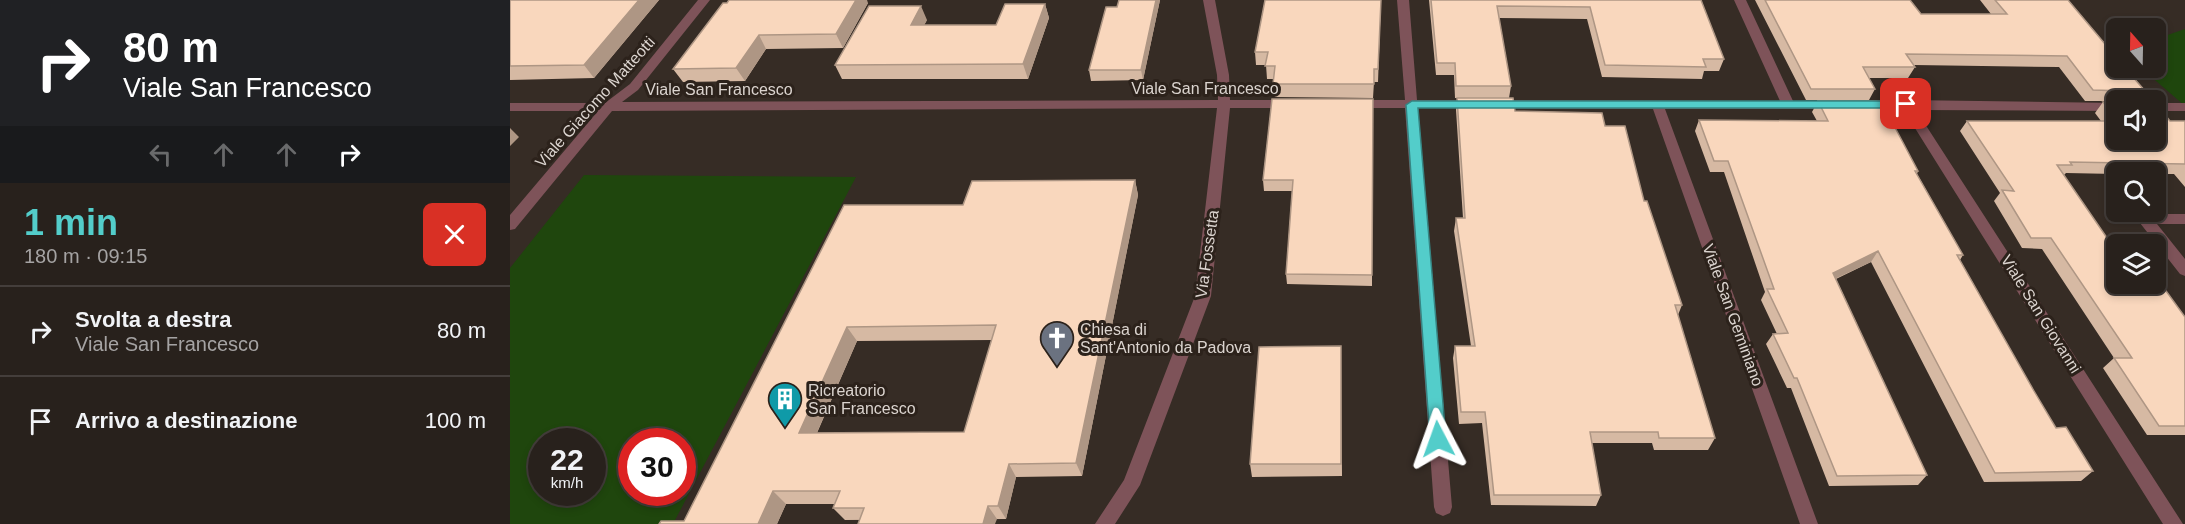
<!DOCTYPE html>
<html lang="it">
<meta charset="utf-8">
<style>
:root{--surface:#28211c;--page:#342e29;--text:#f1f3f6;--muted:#a5a3a3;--line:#443e3b;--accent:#53cdca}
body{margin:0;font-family:Helvetica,sans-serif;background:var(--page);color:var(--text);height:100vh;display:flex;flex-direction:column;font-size:22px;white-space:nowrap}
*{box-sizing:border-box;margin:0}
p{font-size:20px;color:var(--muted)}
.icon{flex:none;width:33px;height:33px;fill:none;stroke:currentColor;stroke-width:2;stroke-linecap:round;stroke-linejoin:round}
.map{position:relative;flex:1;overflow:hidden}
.panel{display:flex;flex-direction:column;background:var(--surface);width:510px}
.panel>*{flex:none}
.top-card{background:#202124;color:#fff;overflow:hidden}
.needle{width:39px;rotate:340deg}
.fabs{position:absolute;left:1596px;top:18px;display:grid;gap:12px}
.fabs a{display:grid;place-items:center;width:60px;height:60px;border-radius:9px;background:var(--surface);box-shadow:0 3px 9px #0003,0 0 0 2px var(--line);font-size:30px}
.speed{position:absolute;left:18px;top:428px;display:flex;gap:12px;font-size:30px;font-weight:700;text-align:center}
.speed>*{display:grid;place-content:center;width:78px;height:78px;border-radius:50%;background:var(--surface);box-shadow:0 3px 9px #0003,0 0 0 2px var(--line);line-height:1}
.speed small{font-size:15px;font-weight:400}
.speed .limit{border:9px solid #d22;background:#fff;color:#111}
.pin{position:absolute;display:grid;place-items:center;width:51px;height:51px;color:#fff;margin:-26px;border-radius:12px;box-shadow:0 3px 9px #0006}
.me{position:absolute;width:66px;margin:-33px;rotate:356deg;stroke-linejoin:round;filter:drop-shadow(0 0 4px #0008)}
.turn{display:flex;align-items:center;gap:21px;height:126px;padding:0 24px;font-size:27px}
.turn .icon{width:78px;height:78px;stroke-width:2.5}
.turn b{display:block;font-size:42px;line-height:51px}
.lanes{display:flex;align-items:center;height:57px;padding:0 24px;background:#0003;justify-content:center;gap:30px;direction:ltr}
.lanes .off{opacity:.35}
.round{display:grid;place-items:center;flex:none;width:63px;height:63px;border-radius:9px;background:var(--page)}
.headline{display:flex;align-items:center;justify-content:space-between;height:102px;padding:0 24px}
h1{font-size:36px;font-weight:600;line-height:45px;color:var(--accent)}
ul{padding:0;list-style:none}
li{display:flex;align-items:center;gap:18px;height:90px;padding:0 24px;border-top:2px solid var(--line)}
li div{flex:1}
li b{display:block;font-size:22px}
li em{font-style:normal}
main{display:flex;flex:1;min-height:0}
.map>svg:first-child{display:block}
.green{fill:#1f460d;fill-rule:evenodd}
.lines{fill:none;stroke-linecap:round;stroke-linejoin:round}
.minor{fill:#7e5359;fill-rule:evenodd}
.wall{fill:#d6b9a3;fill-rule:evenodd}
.shaded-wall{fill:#ae9684}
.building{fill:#f9d7bd;stroke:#ae9684;stroke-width:1.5;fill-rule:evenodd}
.route{fill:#53cdca;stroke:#368583;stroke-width:1.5}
.labels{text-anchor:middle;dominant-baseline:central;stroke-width:6;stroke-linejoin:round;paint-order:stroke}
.street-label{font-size:16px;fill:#dbd4cf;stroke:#2c221b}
.poi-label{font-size:16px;fill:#dbd4cf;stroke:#2c221b;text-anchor:start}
</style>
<main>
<section class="panel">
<div class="top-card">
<div class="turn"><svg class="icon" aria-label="right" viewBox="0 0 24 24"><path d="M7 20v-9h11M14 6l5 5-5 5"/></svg><div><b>80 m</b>Viale San Francesco</div></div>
<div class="lanes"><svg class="icon off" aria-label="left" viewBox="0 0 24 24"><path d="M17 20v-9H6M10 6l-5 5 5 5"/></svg><svg class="icon off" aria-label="ahead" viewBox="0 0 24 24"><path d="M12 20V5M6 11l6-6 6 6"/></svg><svg class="icon off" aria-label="ahead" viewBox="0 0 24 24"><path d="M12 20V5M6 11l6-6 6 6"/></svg><svg class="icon" aria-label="right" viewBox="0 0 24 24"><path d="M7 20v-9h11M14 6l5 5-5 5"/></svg></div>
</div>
<div class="headline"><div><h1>1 min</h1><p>180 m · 09:15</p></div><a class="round" style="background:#d93025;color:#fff"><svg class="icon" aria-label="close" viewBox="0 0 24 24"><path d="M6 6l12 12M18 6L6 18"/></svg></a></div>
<ul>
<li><svg class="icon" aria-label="right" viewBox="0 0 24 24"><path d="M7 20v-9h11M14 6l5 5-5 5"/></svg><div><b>Svolta a destra</b><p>Viale San Francesco</p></div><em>80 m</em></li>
<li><svg class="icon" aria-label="arrive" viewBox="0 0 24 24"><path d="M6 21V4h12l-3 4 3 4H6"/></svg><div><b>Arrivo a destinazione</b></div><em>100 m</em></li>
</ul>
</section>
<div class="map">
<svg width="1675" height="524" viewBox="0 0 1675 524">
<rect width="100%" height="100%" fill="#362c25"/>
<!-- green -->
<path class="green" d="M1675,29V106L1631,68H1646V39Z
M74,175L346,177L163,524H0V268ZM32,441H82V492H32ZM122,441H172V492H122Z"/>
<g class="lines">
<!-- minor -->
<path class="minor" d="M188,0H200L128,90L112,102L708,100L707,75L693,0H705L719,75L720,100H780L786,104L780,108H720L701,296L630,485L605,524H585L614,480L685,296L707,108L102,111L5,229L0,230V215L88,111H0V103H95L120,84Z
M887,0H899L907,100L1270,101L1224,0H1236L1283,101L1331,102L1332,105L1331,108L1326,109H1155L1308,524H1290L1143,109L908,108L942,507L940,513L933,516L926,513L924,507L895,108H843L837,104L843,100H895Z
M1396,100L1606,103V111L1406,110L1673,524H1653L1393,109H1353L1347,105L1353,101Z
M1646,103H1675V111H1646Z
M1635,214H1675V224H1647L1675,259V276L1670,274L1630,223L1628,219L1630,215Z"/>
</g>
<!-- wall -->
<path class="wall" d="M0,0H149L84,78L0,80Z
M609,0H650L633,80L581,81L579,70L607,7Z
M871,0L868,82H864L863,98L764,97V79H757L756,65H746L745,52Z
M919,0H1191L1214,59L1209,71H1194L1192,79L1092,77L1077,19L989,18L1001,86L999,98L1005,111L1095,126L1134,201L1172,305L1168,315L1205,438L1198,450H1144L1142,443H1082L1091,495L1086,506L981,505L972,423L949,424L943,358L945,346H961L944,231L946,218H953L946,110L947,98H945L944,75H926Z
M1245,0H1400L1411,14H1481L1470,0H1558L1643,100H1606V101H1575L1549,67L1404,65L1405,67L1398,78H1359L1365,89L1359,100H1296Z
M213,3H358L333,48L256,49L235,81L173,82L163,69Z
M535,4L539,18L518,79H332L325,65L417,20L414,25H486Z
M762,99L862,275V286L777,284L776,274L782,191H754L753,180Z
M1308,101L1408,171L1407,174L1453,255L1450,260L1524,391L1546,428L1583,471L1571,481L1474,482L1361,262L1326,279L1417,475L1408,485L1319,486L1281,388H1277L1256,344L1263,334H1267L1251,300L1255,292L1214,172H1200L1185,131L1189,120L1307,121L1302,112Z
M1593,102H1606V140L1660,121H1675V187L1664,174H1646V172H1606V174L1556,173L1554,175L1606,284L1675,317V435H1637L1593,368L1604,358L1532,249L1512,248L1484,201L1490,193L1450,131L1457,121H1591L1585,113Z
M625,180L628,195L572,476L506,477L496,519L335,520L323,508L325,504H276L267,524L174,521L334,205H453ZM482,340L454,432L307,433L347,341Z
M831,346L832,476L742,477L740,464Z"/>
<!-- shaded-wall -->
<path class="shaded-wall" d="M129,0H149L84,78L74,65Z
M346,0H357L358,3L333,48L326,34Z
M646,0H650L633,80L631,70Z
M535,4L539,18L518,79L513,64Z
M411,6L417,20L407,39L401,25Z
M249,35L256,49L235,81L226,68Z
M0,128L9,137L0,146Z
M625,180L628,195L572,476L566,463Z
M1368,251L1361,262L1316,283L1323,273Z
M337,327L347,341L301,446L289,433Z
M499,464L506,477L496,519L488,506Z
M263,491L276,504L267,524H248Z
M478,506L487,519L485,524H473Z"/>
<!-- building -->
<path class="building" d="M0,0H129L74,65L0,66Z
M219,0H346L326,34L249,35L226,68L163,69L213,3H217Z
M609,0H646L631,70H579L596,7H607Z
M755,0H871L868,69H864V84H763L765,66H755L758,52H745Z
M921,0H1191L1214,59H1193L1196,67L1095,65L1080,7L987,6L1001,86H946L945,63H927Z
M1255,0H1400L1411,14H1497L1485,0H1558L1606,57V68H1615L1643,100H1616V91L1583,90L1557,56L1396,54L1405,67H1353L1365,89H1301Z
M495,4H535L513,64L325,65L359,6H411L401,25H486Z
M947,98H1003L1005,111L1092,113L1095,126H1115L1134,201H1137L1172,305H1165L1205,438H1149L1148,432H1080L1091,495H984L975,412H951L945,346H965L946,218H955Z
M762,99H863L862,275L776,274L783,180H753Z
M1308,101H1371L1408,171H1405L1453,255H1447L1524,391L1546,428L1556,427L1583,471L1485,473L1368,251L1323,273L1417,475L1327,476L1287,378H1284L1263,334L1278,333L1257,289H1264L1218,161H1204L1189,120L1318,121Z
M1593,102H1606V119Z
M1646,104L1660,121H1675V164L1560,162L1562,165H1547L1606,251V284H1646V277L1675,317V426H1649L1604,358H1622L1541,238H1521L1492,190L1504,191L1457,121H1606V140H1646Z
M625,180L566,463L499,464L488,506H478L473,524H348L354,508H323L330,491H263L248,524H149L151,521H174L334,205H453L462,181ZM486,325L454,432L289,433L337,327Z
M831,346V464H740L749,347Z"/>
<!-- route -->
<path class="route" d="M902,101H1396L1402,104L1396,108H908L936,439L933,444L928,446L922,444L920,439L896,105Z"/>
<!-- icons -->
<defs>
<g id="church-pin" transform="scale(1.725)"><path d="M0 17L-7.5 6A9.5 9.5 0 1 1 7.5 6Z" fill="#6b7280" stroke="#2c221b"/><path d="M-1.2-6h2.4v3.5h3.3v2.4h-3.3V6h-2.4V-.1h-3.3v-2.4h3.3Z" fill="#fff"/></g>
<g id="building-pin" transform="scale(1.725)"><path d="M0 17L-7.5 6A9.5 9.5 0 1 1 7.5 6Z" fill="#0f9aa8" stroke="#2c221b"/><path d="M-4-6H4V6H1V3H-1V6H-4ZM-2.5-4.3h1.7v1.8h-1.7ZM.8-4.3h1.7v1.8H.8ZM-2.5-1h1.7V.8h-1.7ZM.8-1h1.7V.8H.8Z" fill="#fff"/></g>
</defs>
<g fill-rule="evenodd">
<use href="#church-pin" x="547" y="338"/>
<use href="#building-pin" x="275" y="399"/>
</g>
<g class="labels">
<!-- street labels -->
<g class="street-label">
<text x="695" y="88">Viale San Francesco</text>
<text x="209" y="89">Viale San Francesco</text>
<text transform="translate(85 102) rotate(-48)">Viale Giacomo Matteotti</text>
<text transform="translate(697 254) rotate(-82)">Via Fossetta</text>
<text transform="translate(1531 314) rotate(58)">Viale San Giovanni</text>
<text transform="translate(1223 315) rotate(70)">Viale San Geminiano</text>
</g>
<!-- poi labels -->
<g class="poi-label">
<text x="570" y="329">Chiesa di<tspan x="570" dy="18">Sant'Antonio da Padova</tspan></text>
<text x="298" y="390">Ricreatorio<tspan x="298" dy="18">San Francesco</tspan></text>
</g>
</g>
</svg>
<div class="fabs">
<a><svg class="needle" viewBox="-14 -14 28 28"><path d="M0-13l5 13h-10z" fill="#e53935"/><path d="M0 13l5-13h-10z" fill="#a5a3a3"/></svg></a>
<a><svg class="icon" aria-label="sound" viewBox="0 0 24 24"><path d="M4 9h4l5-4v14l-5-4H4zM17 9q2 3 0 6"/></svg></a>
<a><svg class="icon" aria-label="search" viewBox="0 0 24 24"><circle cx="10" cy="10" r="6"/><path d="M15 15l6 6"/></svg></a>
<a><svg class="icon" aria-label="layers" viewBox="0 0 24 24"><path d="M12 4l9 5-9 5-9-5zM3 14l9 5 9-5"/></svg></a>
</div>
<div class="speed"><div>22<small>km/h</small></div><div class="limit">30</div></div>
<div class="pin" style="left:1396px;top:104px;background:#d93025"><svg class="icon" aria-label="arrive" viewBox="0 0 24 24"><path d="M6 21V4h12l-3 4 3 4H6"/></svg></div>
<svg class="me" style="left:928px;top:439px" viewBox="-20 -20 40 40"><path d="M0-17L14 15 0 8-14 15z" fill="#53cdca" stroke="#fff" stroke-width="4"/></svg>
</div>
</main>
